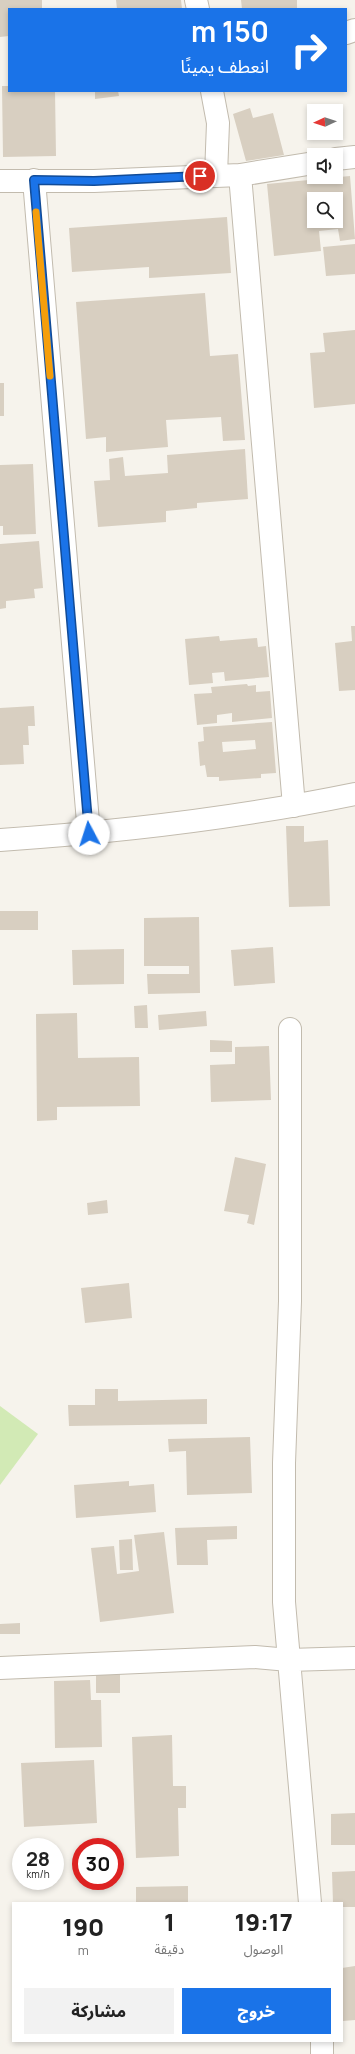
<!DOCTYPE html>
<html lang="ar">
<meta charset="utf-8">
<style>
:root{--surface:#fff;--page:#f2f2f2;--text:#222;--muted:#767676;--accent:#1a73e8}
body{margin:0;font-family:Manrope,"Noto Sans Arabic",sans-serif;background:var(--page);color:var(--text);direction:rtl;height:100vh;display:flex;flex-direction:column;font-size:15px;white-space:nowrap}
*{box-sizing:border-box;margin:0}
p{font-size:13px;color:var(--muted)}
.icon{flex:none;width:22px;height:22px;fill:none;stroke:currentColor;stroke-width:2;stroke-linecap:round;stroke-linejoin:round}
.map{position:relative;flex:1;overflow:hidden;direction:ltr}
.details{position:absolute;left:12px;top:1902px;width:331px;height:140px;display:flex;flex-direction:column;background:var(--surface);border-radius:0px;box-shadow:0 2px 6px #0003;direction:rtl}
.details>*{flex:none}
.hud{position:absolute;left:8px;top:8px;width:339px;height:84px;border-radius:0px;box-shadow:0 2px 6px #0003;direction:rtl;background:#1a73e8;color:#fff;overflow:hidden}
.needle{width:26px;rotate:267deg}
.controls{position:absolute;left:307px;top:104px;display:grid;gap:8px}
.controls a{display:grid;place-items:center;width:36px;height:36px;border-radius:0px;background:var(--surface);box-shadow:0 2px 6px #0003;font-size:20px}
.speed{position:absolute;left:12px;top:1838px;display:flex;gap:8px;font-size:20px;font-weight:700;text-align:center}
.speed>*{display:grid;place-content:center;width:52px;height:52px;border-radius:50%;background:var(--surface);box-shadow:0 2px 6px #0003;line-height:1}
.speed small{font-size:10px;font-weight:400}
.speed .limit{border:6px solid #d22;background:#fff;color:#111}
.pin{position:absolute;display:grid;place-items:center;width:34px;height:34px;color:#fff;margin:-17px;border:2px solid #fff;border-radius:50%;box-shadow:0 1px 4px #0007}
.me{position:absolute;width:44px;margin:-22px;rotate:355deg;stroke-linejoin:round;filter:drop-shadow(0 0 3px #0008)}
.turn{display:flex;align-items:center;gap:14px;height:84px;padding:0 12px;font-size:18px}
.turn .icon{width:52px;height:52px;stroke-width:2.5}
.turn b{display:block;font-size:28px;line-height:34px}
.eta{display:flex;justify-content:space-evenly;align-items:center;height:68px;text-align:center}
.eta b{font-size:24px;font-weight:800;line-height:28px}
.primary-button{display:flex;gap:8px;margin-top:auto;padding:8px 12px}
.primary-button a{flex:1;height:46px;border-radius:0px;background:var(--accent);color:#fff;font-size:16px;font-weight:800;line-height:46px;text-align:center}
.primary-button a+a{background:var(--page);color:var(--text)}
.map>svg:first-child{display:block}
.green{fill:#d2eab5}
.building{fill:#d8cfc1;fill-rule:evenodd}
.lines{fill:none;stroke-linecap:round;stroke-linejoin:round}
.minor-casing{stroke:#c2bbae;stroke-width:24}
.minor{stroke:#fff;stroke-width:22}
.route-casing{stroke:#114b97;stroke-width:10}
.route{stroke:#1a73e8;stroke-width:7}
.slow{stroke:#f59e0b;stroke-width:7}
</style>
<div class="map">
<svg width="355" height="2054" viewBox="0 0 355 2054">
<rect width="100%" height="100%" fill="#f6f3ec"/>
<!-- green -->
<path class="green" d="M0,1406L38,1434L0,1485Z"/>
<!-- building -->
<path class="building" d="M0,0H42V9H9V36L0,37Z
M116,0H181L182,9H117Z
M241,0H297V9H242Z
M2,86H9V91H55L56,156L3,157Z
M95,91H118L119,96L95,99Z
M250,108L253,118L273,113L284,155L246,161L233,114Z
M350,176L355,239L340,241L338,229L319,231L321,251L274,256L267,184ZM314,199H336V221H314Z
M227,217L231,273L149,278V267L72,272L69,228Z
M355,244V274L326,276L323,247Z
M205,293L210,356L238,354L245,440L223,441L221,417L166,420L168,447L106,452V437L86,439L76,302Z
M355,330V404L314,408L310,353L325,352L323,333Z
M0,383H4V416H0Z
M245,449L248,499L197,503V508L166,511V522L98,527L94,481L110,480L109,459L123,457L125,476L168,473L167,455Z
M33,464L36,534L3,535V526H0V465Z
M39,541L43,588L34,589L35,598L6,601V608L0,609V544Z
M351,626H355V690L339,691L335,643L352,641Z
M219,636L220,641L257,638L258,647L266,646L269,677L225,681L224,672L212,673L213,683L189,685L185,639Z
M247,684L248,686L256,685V692L270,691L272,718L232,722V713L217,715V723L197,725L194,694L212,693L211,687Z
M34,706L35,726H28L29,745H23L24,764L0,765V708Z
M272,722L276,773L261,774V778L219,781V777H207L205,765L200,766L198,742L204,741L203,727ZM255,740L256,749L223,752L222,742Z
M286,826H304V842L328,840L330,906L289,907Z
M0,911H38V930H0Z
M199,917L200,993L148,994L147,974H189V966H144V918Z
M273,947L275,983L234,986L231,950Z
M124,949V984L73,985L72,950Z
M147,1005L148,1028H135L134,1006Z
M206,1011L207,1026L159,1030L158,1015Z
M77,1013L78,1058L139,1057L140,1106L57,1107V1120L37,1121L36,1014Z
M210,1040L232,1041V1052H210Z
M269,1046L271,1100L211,1102L210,1065L235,1064V1047Z
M235,1157L266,1164L254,1225L247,1223L249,1215L224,1211Z
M107,1200L108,1213L88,1215L87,1203Z
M129,1283L132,1318L85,1323L81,1288Z
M95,1389H118V1401L207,1399V1424L69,1426L68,1405H95Z
M250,1437L252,1493L187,1495L186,1451L169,1452L168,1439Z
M129,1481V1486L154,1484L156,1512L76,1518L74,1485Z
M237,1526V1539L207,1540L208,1565H177L175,1528Z
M164,1532L174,1613L100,1622L91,1548L114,1546L117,1574L139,1571L134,1535Z
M132,1539L133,1570H120L119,1540Z
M20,1623V1634H0V1624Z
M96,1669H120V1693H96Z
M90,1680L91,1700H101L102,1747L55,1748L54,1681Z
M172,1735L173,1786H186V1808H178L179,1856L136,1858L132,1737Z
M94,1760L97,1823L24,1827L21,1763Z
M355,1813V1845H331V1814Z
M355,1871V1907H342V1903H333L332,1872Z
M188,1886V1903H136V1887Z
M355,1966V2020L343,2021L342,1968Z"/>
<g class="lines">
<!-- minor casing -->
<g class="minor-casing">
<path id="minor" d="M196,0L198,9
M346,33L355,30
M212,91L218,123L216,175
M336,159L355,157
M240,175L294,806
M34,180L89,834
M0,181H94L240,175L314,163
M0,840C119,832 238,818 355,794
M290,1029V1301L284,1463V1602L310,1903
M0,1668L255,1657L289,1660L355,1658
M322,2041V2054"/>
</g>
<!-- minor -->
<use href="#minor" class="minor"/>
</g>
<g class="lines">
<!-- route casing -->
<g class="route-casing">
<path id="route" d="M89,834L34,180L94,181L200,176"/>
</g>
<!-- route -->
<use href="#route" class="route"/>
<!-- slow -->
<path class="slow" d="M36,212L50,376"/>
</g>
</svg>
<div class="controls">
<a><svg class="needle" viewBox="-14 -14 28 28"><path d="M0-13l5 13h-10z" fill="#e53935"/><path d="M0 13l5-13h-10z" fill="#767676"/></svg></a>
<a><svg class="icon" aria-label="sound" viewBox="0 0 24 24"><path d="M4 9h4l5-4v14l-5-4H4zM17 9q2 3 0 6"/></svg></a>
<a><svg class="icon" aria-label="search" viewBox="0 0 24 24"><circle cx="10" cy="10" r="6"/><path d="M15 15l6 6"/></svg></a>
</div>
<div class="speed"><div>28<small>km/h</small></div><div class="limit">30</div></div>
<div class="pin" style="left:200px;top:176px;background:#d93025"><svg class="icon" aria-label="arrive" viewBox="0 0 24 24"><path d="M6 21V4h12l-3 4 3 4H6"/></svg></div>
<svg class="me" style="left:89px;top:834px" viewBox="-20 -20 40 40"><circle r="19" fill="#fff"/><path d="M0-13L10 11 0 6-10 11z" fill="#1a73e8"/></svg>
<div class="hud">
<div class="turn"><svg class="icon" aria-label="right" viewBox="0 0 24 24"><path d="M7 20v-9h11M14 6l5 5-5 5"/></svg><div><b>150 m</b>انعطف يمينًا</div></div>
</div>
<section class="details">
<div class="eta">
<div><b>19:17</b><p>الوصول</p></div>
<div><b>1</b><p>دقيقة</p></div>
<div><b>190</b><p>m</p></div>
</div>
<div class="primary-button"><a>خروج</a><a>مشاركة</a></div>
</section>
</div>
